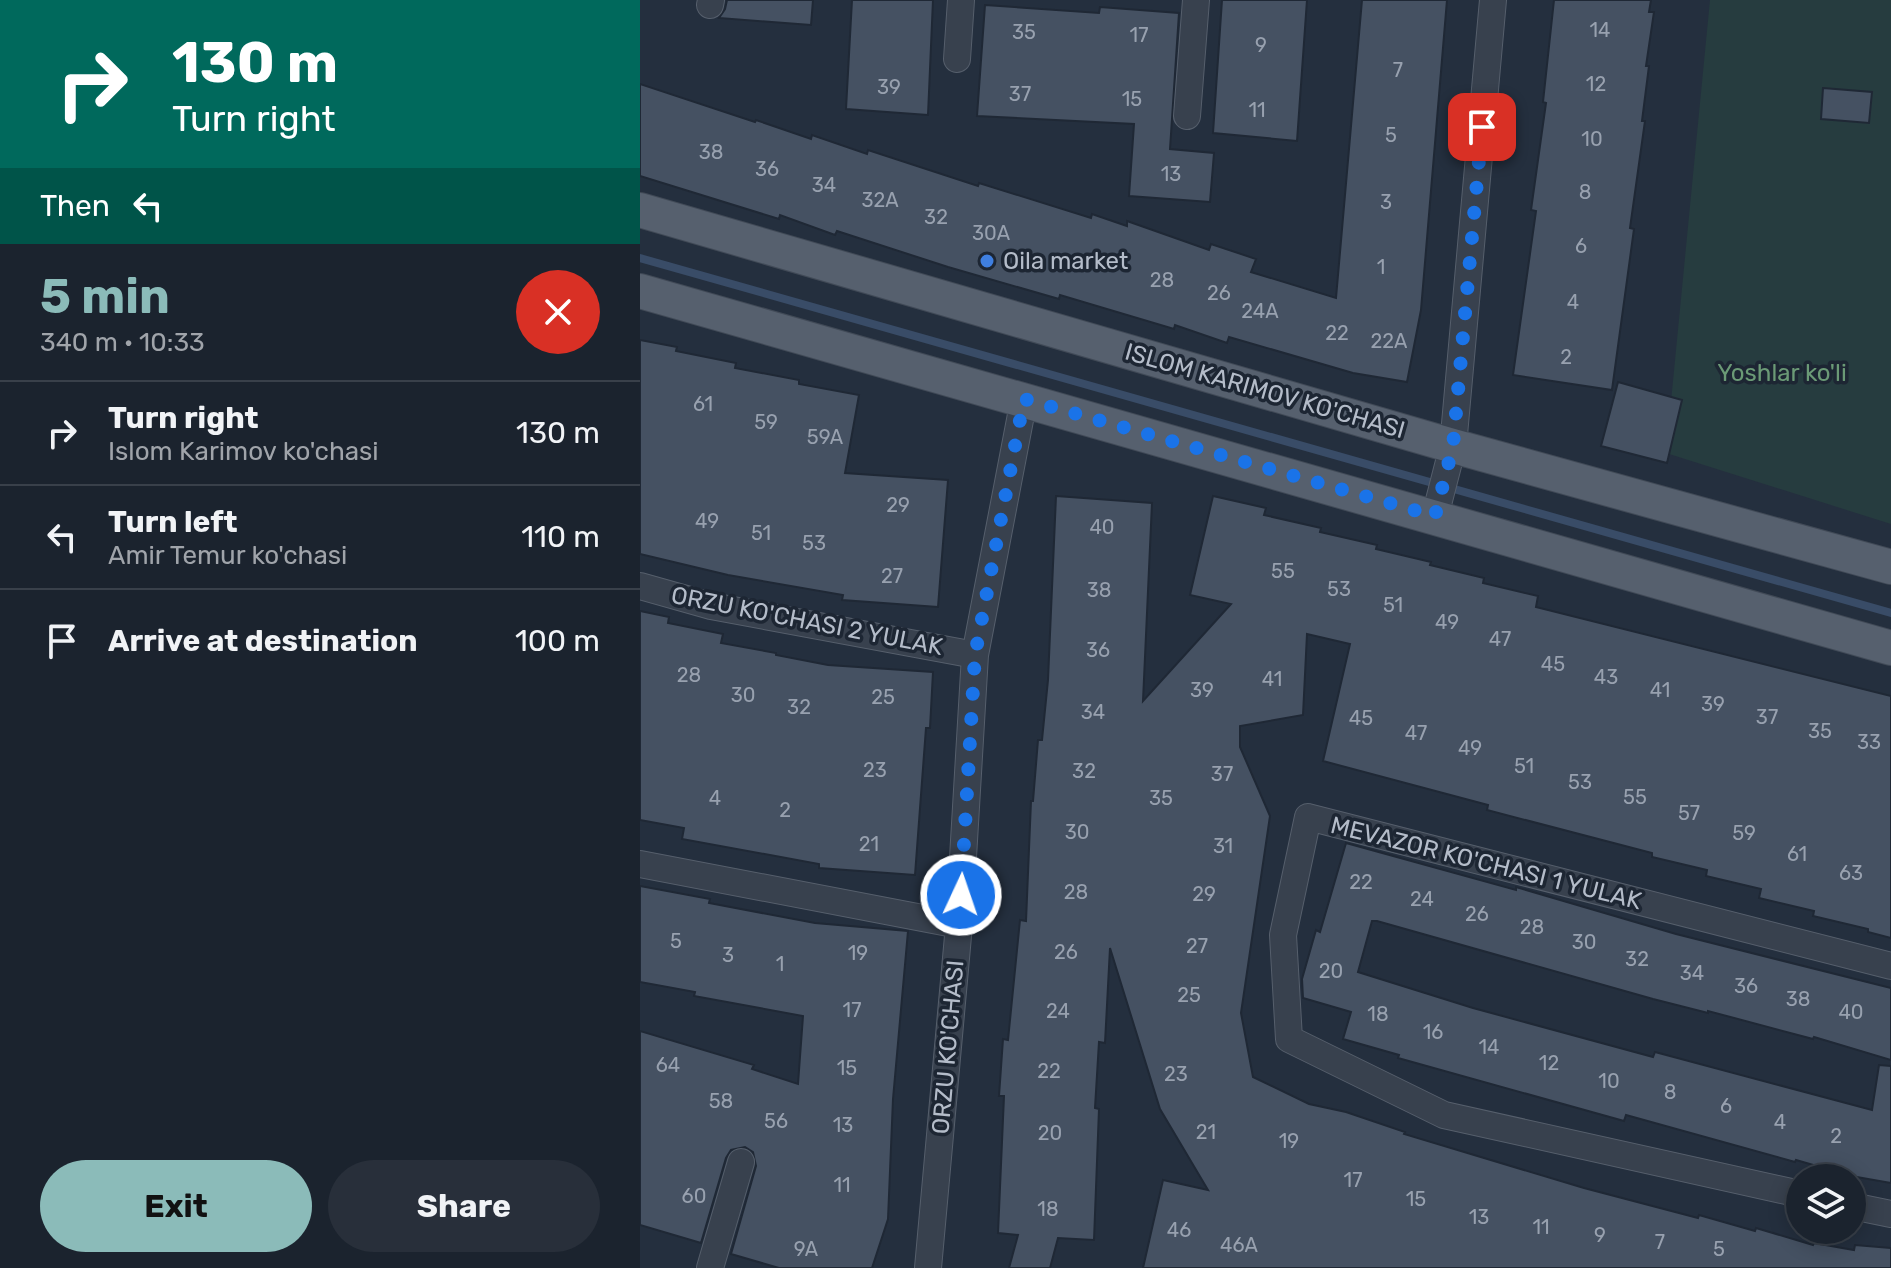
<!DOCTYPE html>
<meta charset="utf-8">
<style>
:root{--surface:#1b232e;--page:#282f3a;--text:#f1f3f6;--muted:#a0a4aa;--line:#39404a;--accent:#8bbbb9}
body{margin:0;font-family:Rubik,sans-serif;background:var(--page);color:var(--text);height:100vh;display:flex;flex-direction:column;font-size:30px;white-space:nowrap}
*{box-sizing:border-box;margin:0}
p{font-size:26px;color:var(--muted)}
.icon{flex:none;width:44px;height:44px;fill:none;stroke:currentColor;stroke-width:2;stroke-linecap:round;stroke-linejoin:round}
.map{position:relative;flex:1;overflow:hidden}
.drawer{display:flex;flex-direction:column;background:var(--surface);width:640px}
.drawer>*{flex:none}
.top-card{background:#00695c;color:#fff;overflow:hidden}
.tools{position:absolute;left:1146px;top:1164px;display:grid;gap:16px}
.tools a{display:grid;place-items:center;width:80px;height:80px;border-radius:50%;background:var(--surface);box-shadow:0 4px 20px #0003,0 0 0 2px var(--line);font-size:40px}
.pin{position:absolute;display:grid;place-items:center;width:68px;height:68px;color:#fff;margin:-34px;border-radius:16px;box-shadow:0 4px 12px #0006}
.me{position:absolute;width:88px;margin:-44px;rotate:3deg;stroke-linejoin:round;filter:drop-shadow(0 0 6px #0008)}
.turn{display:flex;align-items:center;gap:28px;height:168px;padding:0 40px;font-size:36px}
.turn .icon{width:104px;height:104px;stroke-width:2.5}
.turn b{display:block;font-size:56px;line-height:68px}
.then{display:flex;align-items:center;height:76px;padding:0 40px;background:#0003;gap:16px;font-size:30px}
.round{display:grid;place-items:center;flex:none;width:84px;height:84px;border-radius:42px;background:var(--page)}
.headline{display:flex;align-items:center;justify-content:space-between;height:136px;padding:0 40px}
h1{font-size:48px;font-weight:700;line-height:60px;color:var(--accent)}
.primary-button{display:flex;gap:16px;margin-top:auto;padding:16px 40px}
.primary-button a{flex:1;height:92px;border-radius:48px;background:var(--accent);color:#111;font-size:32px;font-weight:700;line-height:92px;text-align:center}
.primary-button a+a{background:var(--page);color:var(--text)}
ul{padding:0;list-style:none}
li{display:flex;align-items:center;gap:24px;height:104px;padding:0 40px;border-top:2px solid var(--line)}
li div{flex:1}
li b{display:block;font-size:30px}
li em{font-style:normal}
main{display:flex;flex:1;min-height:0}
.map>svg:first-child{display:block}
.green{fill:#263c3f}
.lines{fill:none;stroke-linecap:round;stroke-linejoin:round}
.stream{stroke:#394c67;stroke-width:8}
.building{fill:#455162;stroke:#1f2835;stroke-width:2}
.minor-casing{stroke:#565f6c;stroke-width:28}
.major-casing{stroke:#414a57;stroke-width:36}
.minor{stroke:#38414e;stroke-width:26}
.major{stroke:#56606e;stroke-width:34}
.route{stroke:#1a73e8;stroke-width:14;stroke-dasharray:0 25.2}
.shop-dot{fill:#3f7fe0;stroke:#1d2633;stroke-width:3}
.labels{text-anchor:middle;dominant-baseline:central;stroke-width:7;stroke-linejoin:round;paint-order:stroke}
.number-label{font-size:20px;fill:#98a1af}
.poi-label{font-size:24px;fill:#b4bcc9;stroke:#1d2633;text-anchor:start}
.park-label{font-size:24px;fill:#6b9a76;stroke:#1d2633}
.street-label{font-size:24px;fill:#b4bcc9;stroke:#1d2633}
</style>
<main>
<section class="drawer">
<div class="top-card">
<div class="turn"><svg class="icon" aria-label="right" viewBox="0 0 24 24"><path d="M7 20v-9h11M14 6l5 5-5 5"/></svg><div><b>130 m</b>Turn right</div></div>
<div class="then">Then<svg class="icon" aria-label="left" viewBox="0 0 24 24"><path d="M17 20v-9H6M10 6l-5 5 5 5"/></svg></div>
</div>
<div class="headline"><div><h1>5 min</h1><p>340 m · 10:33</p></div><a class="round" style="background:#d93025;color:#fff"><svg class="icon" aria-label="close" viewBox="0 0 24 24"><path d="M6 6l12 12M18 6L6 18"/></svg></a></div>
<ul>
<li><svg class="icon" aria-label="right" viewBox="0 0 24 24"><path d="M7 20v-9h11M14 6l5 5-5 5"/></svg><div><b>Turn right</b><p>Islom Karimov ko'chasi</p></div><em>130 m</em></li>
<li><svg class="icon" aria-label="left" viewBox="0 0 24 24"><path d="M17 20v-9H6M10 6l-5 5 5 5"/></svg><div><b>Turn left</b><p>Amir Temur ko'chasi</p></div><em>110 m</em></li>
<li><svg class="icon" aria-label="arrive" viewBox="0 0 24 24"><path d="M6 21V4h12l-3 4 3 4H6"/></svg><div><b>Arrive at destination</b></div><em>100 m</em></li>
</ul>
<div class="primary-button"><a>Exit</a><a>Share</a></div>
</section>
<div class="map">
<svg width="1251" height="1268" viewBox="0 0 1251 1268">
<rect width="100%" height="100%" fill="#242f3e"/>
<!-- green -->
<path class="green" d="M1070,0H1251V524L1026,453Z"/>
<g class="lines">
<!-- stream -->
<path class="stream" d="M0,258L1251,613"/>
</g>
<!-- building -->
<path class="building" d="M87,0H173L171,25L79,18L85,9Z
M212,0H293L288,115L206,109Z
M582,0H667L657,141L573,133Z
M722,0H807L781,310L767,382L713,373L589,337L587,343L535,325L534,329L420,295L419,299L308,267L197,231L195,235L140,215L139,219L0,176V84L115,122L116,120L171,139L172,135L227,154L228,150L338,186L339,183L451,218L452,214L487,226V221L569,250L571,244L616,259L611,272L696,298Z
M914,0H1011L1009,12H1014L1006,66H1009L1002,121H1005L990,228L994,229L972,390L873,375L896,211L891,210L906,103L903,102Z
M345,5L459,13L460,7L539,13L530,149L574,153L570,202L489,196L494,124L337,116Z
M1183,88L1232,92L1229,123L1181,119Z
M0,340L37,347L36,351L96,363L95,368L159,380V384L219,395L205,473L308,480L298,607L202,600L203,595L88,575L0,554Z
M978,382L1042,400L1027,463L961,446Z
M416,496L512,503L503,701L591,604L550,595L573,496L626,508L624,515L681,528L680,532L737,545L736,549L791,562L790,565L844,578L843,583L898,596L896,607L1251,696V938L1228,932V929L1173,916L1174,911L1119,898L1121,889L1066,876L1067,870L1012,857V853L847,810L848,805L683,761L710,644L667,634L663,715L600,726V747L630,816L601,1013L613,1077L669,1104L706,1112L765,1132L764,1134L944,1188L1058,1218L1059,1215L1115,1231L1116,1228L1173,1245L1174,1243L1214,1250L1215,1245L1251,1248V1268H503L523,1180L568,1190L520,1109L470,948L465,1043L459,1042L455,1108L459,1109L454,1240L418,1238L410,1268H369L378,1235L358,1233L364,1096H359L363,1039L368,1040L380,920L386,921L391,801H393L398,740H402L408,680Z
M0,611L29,617L28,623L83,634L81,643L136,653V655L188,665L293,672L290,728H286L275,875L179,868V864L42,839L44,828L0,820Z
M706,843L876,890V887L1036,934L1251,988V1060L1174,1037L1173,1039L1068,1011V1013L1013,999L737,921H732L718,972L833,1008L1013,1057L1015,1052L1232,1110L1239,1065L1251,1066V1183L1211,1176L1156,1160L1155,1162L986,1115L984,1121L758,1058L759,1055L703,1039L711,1012L663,998L662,979L676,930L680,932Z
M0,886L70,899L69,903L175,923L268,931L253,1099L248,1219L232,1268H139L91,1254L116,1166L113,1152L105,1147L91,1150L86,1158L61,1243L0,1225V1031L114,1065L112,1069L158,1084L163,1016L54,996L55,992L0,982Z"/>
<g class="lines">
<!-- minor casing -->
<g class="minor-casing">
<path id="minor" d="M70,5L71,0
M317,59L321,0
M547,116L556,0
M795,516L813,446L853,0
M0,586L71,606L335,655
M0,864L319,925
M1160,1194L804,1115L649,1039L643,935L668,817L1251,966
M1212,1206L1251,1214
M70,1268L101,1162
M288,1268L319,925L335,655L384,399"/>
</g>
<!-- major casing -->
<g class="major-casing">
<path id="major" d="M0,210L813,446L1251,567
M0,291L1251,648"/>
</g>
<!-- minor -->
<use href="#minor" class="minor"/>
<!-- major -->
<use href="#major" class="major"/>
</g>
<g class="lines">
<!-- route -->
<path class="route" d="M321,895L335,655L384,399L795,516L813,446L842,127"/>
</g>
<!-- markers -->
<circle class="shop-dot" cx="347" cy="261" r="8"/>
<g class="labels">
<!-- number labels -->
<g class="number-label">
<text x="960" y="30">14</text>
<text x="384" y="32">35</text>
<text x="499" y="35">17</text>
<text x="621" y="45">9</text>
<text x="758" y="70">7</text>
<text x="956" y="84">12</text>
<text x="249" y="87">39</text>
<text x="380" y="94">37</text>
<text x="492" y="99">15</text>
<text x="617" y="110">11</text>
<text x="751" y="135">5</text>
<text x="952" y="139">10</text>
<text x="71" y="152">38</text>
<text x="127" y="169">36</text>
<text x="531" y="174">13</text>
<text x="184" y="185">34</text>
<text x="945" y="192">8</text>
<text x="240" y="200">32A</text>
<text x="746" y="202">3</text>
<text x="296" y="217">32</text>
<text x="351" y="233">30A</text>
<text x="941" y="246">6</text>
<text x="741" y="267">1</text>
<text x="522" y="280">28</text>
<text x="579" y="293">26</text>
<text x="933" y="302">4</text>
<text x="620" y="311">24A</text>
<text x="697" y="333">22</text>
<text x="749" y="341">22A</text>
<text x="926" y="357">2</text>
<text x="63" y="404">61</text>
<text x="126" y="422">59</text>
<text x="185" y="437">59A</text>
<text x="258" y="505">29</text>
<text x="67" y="521">49</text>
<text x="462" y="527">40</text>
<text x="121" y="533">51</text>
<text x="174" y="543">53</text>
<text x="643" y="571">55</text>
<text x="252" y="576">27</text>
<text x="699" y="589">53</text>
<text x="459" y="590">38</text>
<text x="753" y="605">51</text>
<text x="807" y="622">49</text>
<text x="860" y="639">47</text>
<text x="458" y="650">36</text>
<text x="913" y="664">45</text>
<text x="49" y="675">28</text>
<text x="966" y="677">43</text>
<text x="632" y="679">41</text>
<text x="562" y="690">39</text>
<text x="1020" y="690">41</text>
<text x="103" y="695">30</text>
<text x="243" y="697">25</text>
<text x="1073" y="704">39</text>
<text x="159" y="707">32</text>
<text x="453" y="712">34</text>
<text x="1127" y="717">37</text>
<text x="721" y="718">45</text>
<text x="1180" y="731">35</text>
<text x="776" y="733">47</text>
<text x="1229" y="742">33</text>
<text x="830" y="748">49</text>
<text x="884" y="766">51</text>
<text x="235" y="770">23</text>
<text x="444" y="771">32</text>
<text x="582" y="774">37</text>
<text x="940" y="782">53</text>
<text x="995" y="797">55</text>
<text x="75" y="798">4</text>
<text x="521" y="798">35</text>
<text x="145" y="810">2</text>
<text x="1049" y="813">57</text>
<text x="437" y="832">30</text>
<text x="1104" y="833">59</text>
<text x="229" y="844">21</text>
<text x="583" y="846">31</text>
<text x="1157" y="854">61</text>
<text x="1211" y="873">63</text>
<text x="721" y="882">22</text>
<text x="436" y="892">28</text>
<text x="564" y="894">29</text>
<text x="782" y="899">24</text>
<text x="837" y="914">26</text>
<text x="892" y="927">28</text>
<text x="36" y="941">5</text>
<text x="944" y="942">30</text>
<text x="557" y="946">27</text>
<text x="426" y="952">26</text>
<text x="218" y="953">19</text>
<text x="88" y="955">3</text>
<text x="997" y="959">32</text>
<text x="140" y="964">1</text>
<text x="691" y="971">20</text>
<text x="1052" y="973">34</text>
<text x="1106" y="986">36</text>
<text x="549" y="995">25</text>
<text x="1158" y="999">38</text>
<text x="212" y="1010">17</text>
<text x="418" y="1011">24</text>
<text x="1211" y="1012">40</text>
<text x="738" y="1014">18</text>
<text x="793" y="1032">16</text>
<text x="849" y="1047">14</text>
<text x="909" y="1063">12</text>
<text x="28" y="1065">64</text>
<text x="207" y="1068">15</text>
<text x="409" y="1071">22</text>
<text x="536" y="1074">23</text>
<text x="969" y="1081">10</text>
<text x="1030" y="1092">8</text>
<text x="81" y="1101">58</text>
<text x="1086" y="1106">6</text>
<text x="136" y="1121">56</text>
<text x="1140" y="1122">4</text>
<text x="203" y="1125">13</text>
<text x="566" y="1132">21</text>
<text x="410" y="1133">20</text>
<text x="1196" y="1136">2</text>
<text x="649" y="1141">19</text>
<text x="713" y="1180">17</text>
<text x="202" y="1185">11</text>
<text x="54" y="1196">60</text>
<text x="776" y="1199">15</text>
<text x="408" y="1209">18</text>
<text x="839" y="1217">13</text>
<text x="901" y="1227">11</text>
<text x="539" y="1230">46</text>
<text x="960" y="1235">9</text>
<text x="1020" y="1242">7</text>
<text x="599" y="1245">46A</text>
<text x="166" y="1249">9A</text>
<text x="1079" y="1249">5</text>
</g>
<!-- poi labels -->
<g class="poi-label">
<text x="363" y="261">Oila market</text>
</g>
<!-- park labels -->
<g class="park-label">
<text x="1142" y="373">Yoshlar ko'li</text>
</g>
<!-- street labels -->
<g class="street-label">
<text transform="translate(625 391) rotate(16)">ISLOM KARIMOV KO'CHASI</text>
<text transform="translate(167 621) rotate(11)">ORZU KO'CHASI 2 YULAK</text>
<text transform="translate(846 863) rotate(14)">MEVAZOR KO'CHASI 1 YULAK</text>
<text transform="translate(308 1047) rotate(-85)">ORZU KO'CHASI</text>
</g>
</g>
</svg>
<div class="tools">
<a><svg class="icon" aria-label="layers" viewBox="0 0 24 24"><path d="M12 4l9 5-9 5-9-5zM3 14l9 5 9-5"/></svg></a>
</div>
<div class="pin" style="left:842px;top:127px;background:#d93025"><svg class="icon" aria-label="arrive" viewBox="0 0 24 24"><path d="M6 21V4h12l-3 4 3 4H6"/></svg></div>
<svg class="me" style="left:321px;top:895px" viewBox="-20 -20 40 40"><circle r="17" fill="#1a73e8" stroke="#fff" stroke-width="3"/><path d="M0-11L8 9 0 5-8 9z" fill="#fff"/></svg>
</div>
</main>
